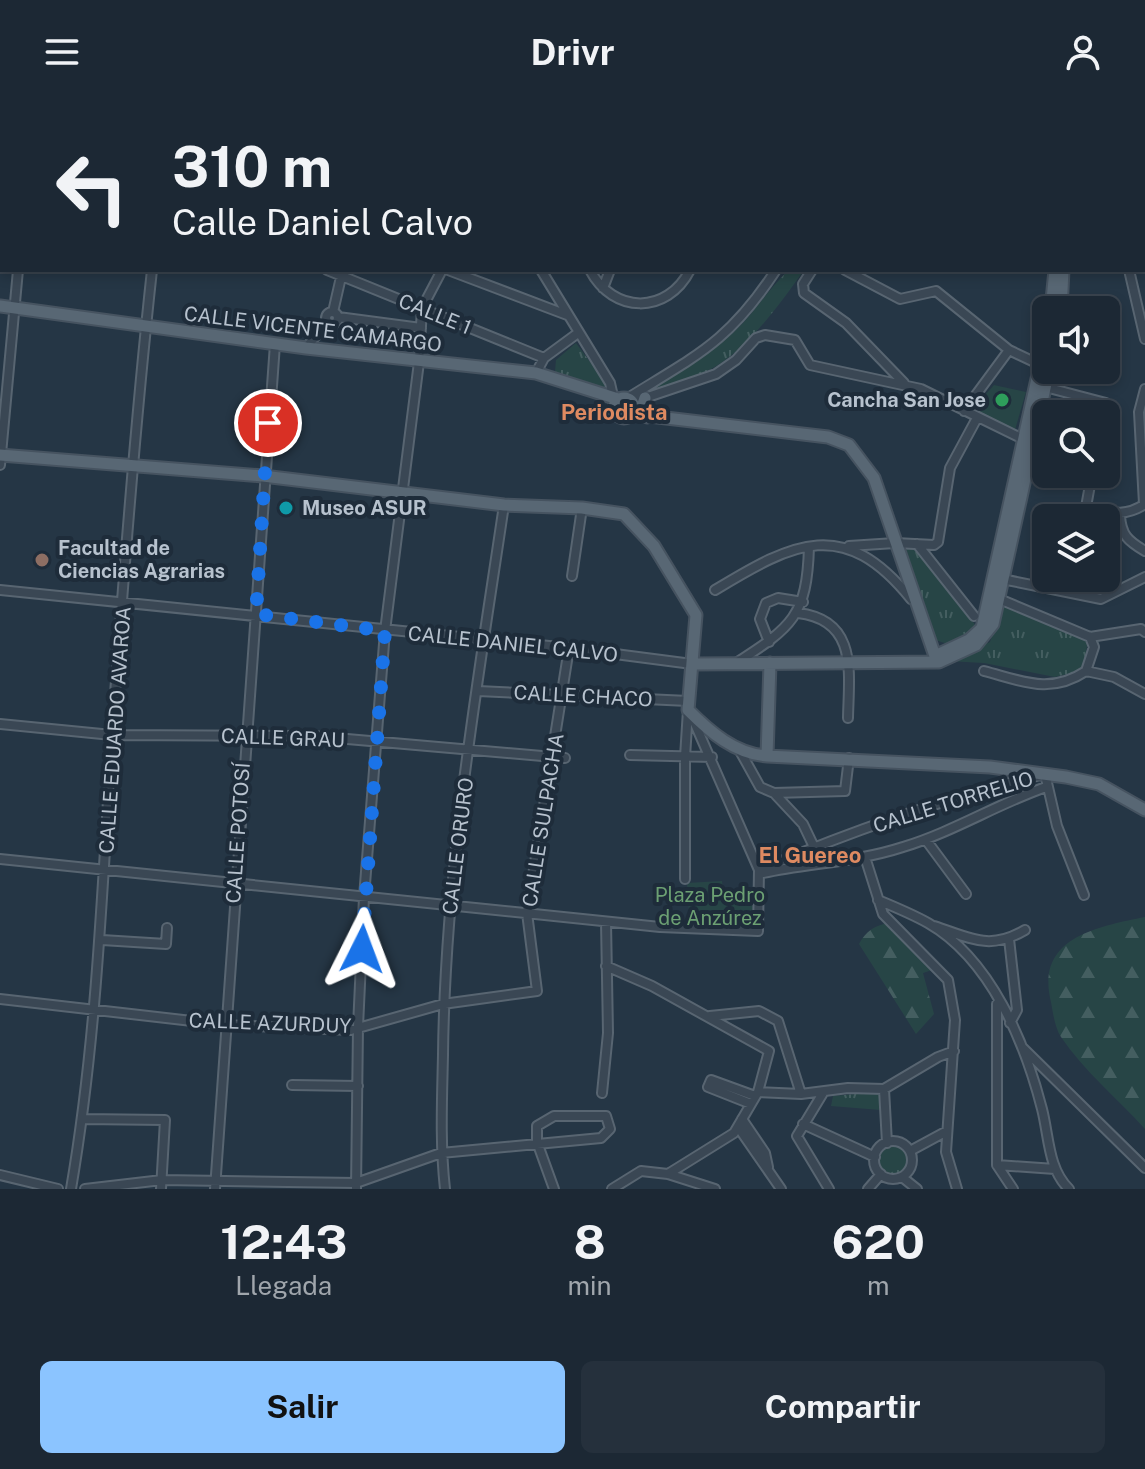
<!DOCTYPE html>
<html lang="es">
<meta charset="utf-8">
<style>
:root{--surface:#1c2834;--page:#25303c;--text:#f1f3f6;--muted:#a0a6ac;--line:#3a444f;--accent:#8bc4ff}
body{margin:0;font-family:"Public Sans",sans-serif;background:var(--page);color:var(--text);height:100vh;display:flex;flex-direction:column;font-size:30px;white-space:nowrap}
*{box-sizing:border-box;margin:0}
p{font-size:26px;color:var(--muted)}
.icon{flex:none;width:44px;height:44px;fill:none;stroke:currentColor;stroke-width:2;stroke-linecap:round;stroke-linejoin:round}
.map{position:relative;height:1085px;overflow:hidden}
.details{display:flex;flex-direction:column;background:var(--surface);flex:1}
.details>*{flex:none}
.top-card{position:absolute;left:0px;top:0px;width:1146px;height:168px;box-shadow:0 4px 12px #0003,0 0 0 2px var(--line);background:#1c2834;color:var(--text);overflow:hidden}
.fabs{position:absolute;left:1032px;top:192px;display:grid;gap:16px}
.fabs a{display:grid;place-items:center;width:88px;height:88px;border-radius:12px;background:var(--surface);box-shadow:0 4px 12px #0003,0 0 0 2px var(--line);font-size:40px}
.pin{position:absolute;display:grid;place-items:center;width:68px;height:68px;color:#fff;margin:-34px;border:4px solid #fff;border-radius:50%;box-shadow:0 2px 8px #0007}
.me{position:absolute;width:88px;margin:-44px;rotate:3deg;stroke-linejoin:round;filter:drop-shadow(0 0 6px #0008)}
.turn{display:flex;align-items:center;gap:28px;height:168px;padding:0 40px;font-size:36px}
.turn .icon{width:104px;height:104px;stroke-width:2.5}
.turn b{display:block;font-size:56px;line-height:68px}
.eta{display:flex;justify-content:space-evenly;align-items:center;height:136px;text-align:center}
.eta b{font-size:48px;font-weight:700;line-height:56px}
.action{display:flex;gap:16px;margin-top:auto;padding:16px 40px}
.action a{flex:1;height:92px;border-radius:12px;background:var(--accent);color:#111;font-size:32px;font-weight:700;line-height:92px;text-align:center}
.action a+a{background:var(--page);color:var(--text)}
header{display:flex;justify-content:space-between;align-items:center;height:104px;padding:0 40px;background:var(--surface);font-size:36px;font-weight:700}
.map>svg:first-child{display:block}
.grass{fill:url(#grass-tufts)}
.forest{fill:url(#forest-firs)}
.garden{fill:#274546}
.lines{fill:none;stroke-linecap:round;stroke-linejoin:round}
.minor-casing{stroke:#586571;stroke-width:12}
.major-casing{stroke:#465360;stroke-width:15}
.minor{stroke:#3a4754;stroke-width:8}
.major{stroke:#586774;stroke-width:11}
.route{stroke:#1a73e8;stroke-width:14;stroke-dasharray:0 25.2}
.leisure-dot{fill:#2e9e5b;stroke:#1e2c3a;stroke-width:3}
.culture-dot{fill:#0f9aa8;stroke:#1e2c3a;stroke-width:3}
.education-dot{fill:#8d6e63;stroke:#1e2c3a;stroke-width:3}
.labels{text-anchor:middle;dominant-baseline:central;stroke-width:8;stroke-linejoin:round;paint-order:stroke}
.street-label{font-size:20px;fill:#b7c2ce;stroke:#1e2c3a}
.poi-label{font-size:20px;font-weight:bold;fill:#b7c2ce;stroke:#1e2c3a;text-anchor:start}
.park-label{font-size:20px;fill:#6ca073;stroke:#1e2c3a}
.neighbourhood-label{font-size:22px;font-weight:bold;fill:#de8a61;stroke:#1e2c3a}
</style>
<header><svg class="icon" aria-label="menu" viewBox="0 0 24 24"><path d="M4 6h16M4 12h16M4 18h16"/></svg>Drivr<svg class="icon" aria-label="person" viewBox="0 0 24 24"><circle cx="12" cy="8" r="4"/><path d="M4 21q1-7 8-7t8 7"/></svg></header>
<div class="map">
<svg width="1145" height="1085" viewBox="0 0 1145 1085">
<defs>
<pattern id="grass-tufts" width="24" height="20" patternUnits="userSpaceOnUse" patternTransform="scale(2)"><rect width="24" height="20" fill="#274546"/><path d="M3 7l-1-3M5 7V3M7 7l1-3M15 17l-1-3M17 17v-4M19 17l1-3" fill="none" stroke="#445e60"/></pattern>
<pattern id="forest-firs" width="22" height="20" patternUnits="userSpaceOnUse" patternTransform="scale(2)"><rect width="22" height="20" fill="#274546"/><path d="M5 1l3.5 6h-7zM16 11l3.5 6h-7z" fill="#445e60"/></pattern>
</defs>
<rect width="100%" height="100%" fill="#253645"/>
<!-- grass -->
<path class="grass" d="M789,166H804C780,200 747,246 711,265C689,277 664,284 641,293V289C675,271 707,253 735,227C755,208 769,184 789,166Z
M576,239L608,282L605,287L555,268L556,256Z
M905,442L917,445L976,522L961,535L948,540L935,536Z
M1005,501L1088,536L1084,560L1076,568L1055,573L984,559L948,557L990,538L1002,502Z
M722,777L723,786L752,784L753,820L690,823L687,779Z
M877,988L881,990V1006L831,1002L833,992Z
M878 1056a16 16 0 1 1 32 0a16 16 0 1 1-32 0Z"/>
<!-- forest -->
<path class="forest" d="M1145,813V1025C1118,995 1084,967 1061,933C1055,924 1053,909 1051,898C1035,834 1096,823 1145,813Z
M888,819L938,864L923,869L934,910L916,930L859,840C866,827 874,822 888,819Z"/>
<!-- garden -->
<path class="garden" d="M994,281L1026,288L1015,326L985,312L974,303Z"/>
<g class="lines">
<!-- minor casing -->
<g class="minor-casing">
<path id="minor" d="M447,0L449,2
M475,0L480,2
M500,0V2
M749,0L754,2
M1110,0L1111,2
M32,2V0
M310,2L311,0
M418,2V0
M558,2L559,0
M618,2L619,0
M683,2L684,0
M771,2L772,0
M873,2L874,0
M887,2L888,0
M960,2L962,0
M0,51L2,54
M0,72H2
M1144,78H1145
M327,166L544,254
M448,166L567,211
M541,166L610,279L615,301
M590,166C613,210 667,211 690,166
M812,166L803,180L804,189L846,219L904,279
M845,166L900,195L936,187L1009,246L1045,263
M1129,166L1145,235
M603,184L610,166
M326 214a6 6 0 1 1 12 0a6 6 0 1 1-12 0Z
M333,208L341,173
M338,213L421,224
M306,244L327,218
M536,269L544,254L578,229
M1045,283L1106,299L1104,310
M628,294C697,251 729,238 776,166
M633,298L716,270L736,256L756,234L765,231L795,236L810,261L921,285L1027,337
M964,307L1009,246
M0,361L18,166
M1144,400L1139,308L1145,285
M1086,403C1110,408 1124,414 1145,400
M1120,411C1121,431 1128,437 1145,447
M1084,414L1092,370
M917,440L974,512
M849,442L895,439L934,441L938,438L950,364L977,314
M572,472L582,404
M1002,475L1101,495L1145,473
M0,486L569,544L692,560
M715,486C794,438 844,412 911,495L916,496
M997,494L1090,533L1141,525L1145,528
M798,509C858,516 849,568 848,614
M769,538L760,515L766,499L778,494L803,498
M736,559C792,523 807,512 809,443
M984,567C1022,577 1050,591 1086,567L1094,543L1090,533
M1086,567L1114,573L1145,590
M478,587L688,597
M0,620L112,631L313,632L565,654
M740,647L760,683L774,689L845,687L849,654
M630,651L712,653
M774,689L803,720L814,743
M926,736L966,790
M865,753L883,810L948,876L955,916L946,1048L957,1085
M0,755L660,823L758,827L759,766L692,613
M759,766C852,727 947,693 1045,670L1057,722L1084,791
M763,769C810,759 857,758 903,743C953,728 997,700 1046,683
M685,775V653L688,606
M878,796C895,803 912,810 928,819C991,855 1025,939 1042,1005C1049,1032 1048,1065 1069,1085
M934,822C971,834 989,847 1025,826
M1009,835L1017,906L1010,919
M102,836L166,840L167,824
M606,862L652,882L769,947L758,988L734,1029L668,1070
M0,895L227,921L351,926L443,900L537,887L527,809L569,544
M997,900V1061L1013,1085
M710,912L759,907L778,917L801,990
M1023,944L1145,1064
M292,981L358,982
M884,985L887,1039
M758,988L801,990L848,984L884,985L938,953L954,947
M602,989L608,929L606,818
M823,989L797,1032L829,1085
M751,1000L708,983L711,976L755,992
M83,1015L165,1016L161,1085
M742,1015L765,1049L768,1063
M803,1020L875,1053
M738,1023L781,1085
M874 1056a19 19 0 1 1 38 0a19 19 0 1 1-38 0Z
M910,1047L947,1027
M997,1061L1055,1065
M0,1071L58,1085
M902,1073L917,1085
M71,1085C97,933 102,785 112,632C123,477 135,321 152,166
M85,1085L162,1076L356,1079L441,1049L601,1034L610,1025L606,1012H554L537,1022V1038L554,1085
M215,1085L275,240
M356,1085L358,923L364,793L385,527L419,258L422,204L442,166
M445,1085C440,1040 442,996 443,951C445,767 477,583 504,401
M612,1085L641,1067L668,1070L715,1085
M868,1085L881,1070"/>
</g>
<!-- major casing -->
<g class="major-casing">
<path id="major" d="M911,0L913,2
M925,0L928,2
M1031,0V2
M1041,0V2
M0,202L306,244L536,269L618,295
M1051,206L1055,166
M1061,206L1063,166
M645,294L642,303L647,313
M614 304a10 10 0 1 1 20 0a10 10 0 1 1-20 0Z
M632,310L828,333L849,341L874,374L935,552
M0,351L263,372L504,401L582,404L624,410L654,442L696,511L688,606C710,628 735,650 767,652L990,663L1066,673L1099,680L1145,706
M935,552L969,536L982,524L1046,234
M692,560L939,558L976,541L993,520L1049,266
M767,652L770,559"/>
</g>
<!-- minor -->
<use href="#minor" class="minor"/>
<!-- major -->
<use href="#major" class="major"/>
</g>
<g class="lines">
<!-- route -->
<path class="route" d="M268,319L256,510L385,527L362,845"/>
</g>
<!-- markers -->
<circle class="leisure-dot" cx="1002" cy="296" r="8"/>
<circle class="culture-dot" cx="286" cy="404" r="8"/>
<circle class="education-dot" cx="42" cy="456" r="8"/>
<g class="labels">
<!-- street labels -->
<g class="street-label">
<text transform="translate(435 210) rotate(22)">CALLE 1</text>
<text transform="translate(313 225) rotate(7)">CALLE VICENTE CAMARGO</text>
<text transform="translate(513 540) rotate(6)">CALLE DANIEL CALVO</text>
<text transform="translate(583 592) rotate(3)">CALLE CHACO</text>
<text transform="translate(115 626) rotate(-86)">CALLE EDUARDO AVAROA</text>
<text transform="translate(283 634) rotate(2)">CALLE GRAU</text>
<text transform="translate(953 698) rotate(-17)">CALLE TORRELIO</text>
<text transform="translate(543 716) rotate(-81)">CALLE SULPACHA</text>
<text transform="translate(238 729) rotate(-86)">CALLE POTOSÍ</text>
<text transform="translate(458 742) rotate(-83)">CALLE ORURO</text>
<text transform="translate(270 919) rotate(2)">CALLE AZURDUY</text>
</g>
<!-- poi labels -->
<g class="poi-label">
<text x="986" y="296" text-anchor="end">Cancha San Jose</text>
<text x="302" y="404">Museo ASUR</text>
<text x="58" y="444">Facultad de<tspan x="58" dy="23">Ciencias Agrarias</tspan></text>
</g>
<!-- park labels -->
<g class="park-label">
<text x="710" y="791">Plaza Pedro<tspan x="710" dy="23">de Anzúrez</tspan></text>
</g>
<!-- neighbourhood labels -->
<g class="neighbourhood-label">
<text x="614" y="308">Periodista</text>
<text x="810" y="751">El Guereo</text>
</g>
</g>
</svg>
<div class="fabs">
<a><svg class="icon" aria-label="sound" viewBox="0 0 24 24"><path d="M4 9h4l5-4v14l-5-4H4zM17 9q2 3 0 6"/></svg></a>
<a><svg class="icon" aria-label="search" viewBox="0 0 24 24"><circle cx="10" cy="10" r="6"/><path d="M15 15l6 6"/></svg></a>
<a><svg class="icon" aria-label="layers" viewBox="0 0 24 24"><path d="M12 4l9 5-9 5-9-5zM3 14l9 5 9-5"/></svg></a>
</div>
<div class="pin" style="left:268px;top:319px;background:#d93025"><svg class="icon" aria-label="arrive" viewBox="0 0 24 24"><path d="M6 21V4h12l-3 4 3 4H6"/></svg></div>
<svg class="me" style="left:362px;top:845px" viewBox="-20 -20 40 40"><path d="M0-17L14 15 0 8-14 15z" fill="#1a73e8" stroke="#fff" stroke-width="4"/></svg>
<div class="top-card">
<div class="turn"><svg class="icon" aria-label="left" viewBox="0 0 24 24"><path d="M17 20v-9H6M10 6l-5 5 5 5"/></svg><div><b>310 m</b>Calle Daniel Calvo</div></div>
</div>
</div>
<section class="details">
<div class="eta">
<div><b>12:43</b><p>Llegada</p></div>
<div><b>8</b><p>min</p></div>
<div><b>620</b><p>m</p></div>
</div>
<div class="action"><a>Salir</a><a>Compartir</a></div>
</section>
